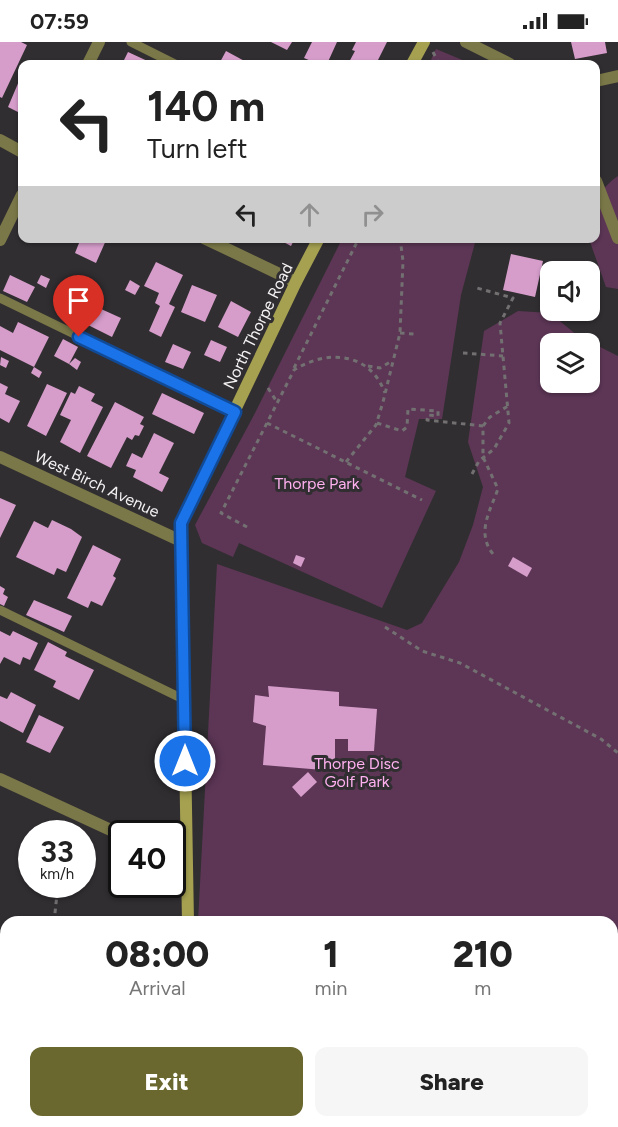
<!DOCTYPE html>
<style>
:root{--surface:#fff;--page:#f6f6f6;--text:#222;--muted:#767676;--accent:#6a682f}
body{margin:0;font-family:Figtree,sans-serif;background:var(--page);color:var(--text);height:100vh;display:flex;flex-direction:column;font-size:22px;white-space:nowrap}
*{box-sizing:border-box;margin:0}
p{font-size:20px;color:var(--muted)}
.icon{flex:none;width:33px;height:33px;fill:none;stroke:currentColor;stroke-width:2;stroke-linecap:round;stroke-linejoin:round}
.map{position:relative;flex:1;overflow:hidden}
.panel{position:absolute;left:0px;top:874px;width:618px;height:212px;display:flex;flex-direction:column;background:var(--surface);border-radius:18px 18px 0 0;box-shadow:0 2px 4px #0004}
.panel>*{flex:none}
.top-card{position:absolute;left:18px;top:18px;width:582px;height:183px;border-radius:12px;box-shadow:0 2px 4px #0004;background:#fff;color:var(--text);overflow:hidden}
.fabs{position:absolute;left:540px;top:219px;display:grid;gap:12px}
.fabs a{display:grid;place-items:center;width:60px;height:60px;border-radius:12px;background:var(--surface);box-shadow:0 2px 4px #0004;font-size:30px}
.speed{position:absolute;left:18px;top:778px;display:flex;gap:12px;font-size:30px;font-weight:700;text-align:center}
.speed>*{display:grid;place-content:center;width:78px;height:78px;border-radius:50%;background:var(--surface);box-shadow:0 2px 4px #0004;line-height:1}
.speed small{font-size:15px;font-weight:400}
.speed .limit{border:3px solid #111;border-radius:9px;background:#fff;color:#111}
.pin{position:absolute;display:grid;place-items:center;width:51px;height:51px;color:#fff;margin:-62px -26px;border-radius:50% 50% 50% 0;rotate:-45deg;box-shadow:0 0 6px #0007}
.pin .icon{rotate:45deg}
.me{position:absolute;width:66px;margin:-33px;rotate:0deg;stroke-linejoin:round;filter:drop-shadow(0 0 4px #0008)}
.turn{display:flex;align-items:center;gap:21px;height:126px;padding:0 30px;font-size:27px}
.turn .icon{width:78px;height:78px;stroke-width:2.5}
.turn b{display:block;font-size:42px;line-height:51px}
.lanes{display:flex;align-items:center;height:57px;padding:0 30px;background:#0003;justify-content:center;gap:30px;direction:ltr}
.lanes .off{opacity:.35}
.eta{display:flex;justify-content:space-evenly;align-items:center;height:102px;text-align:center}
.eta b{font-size:36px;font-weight:800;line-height:42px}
.button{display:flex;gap:12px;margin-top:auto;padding:12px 30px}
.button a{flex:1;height:69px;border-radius:12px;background:var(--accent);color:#fff;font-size:24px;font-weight:800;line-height:69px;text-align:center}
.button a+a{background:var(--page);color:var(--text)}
.status{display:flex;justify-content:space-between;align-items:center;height:42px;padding:0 30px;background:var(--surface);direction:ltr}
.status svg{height:16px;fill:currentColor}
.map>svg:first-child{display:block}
.green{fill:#5d3656;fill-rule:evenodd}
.building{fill:#d69dcb}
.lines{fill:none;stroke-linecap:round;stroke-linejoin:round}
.path{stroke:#737072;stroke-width:3;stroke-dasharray:4.5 4.5;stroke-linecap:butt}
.lane{stroke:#7a7848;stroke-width:9}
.street{stroke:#7a7848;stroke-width:12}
.secondary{stroke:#a5a151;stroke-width:12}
.route-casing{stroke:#114b97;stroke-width:15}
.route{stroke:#1a73e8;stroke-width:10}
.labels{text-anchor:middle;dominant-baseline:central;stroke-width:6;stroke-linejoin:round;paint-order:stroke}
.street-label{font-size:16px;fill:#f5f2f4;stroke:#312e31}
.park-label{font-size:16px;fill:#feb0ef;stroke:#312e31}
</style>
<div class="status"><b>07:59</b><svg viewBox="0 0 49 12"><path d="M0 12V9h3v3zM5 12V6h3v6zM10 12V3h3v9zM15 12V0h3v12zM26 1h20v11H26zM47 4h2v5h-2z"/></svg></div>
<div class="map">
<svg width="618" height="1085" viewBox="0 0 618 1085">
<rect width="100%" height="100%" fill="#312e31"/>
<!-- green -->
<path class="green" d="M436,7L472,22H429Z
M618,134V247L606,245L589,197L596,196C596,168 592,152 618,134Z
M342,197H476L461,253L442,377H419L405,435L436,449L382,566L239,501L233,515L202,501L195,483L254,373Z
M518,269L550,271L578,294L618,314V1085H203V1080H612V880H198L217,522L407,588L422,581L459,520L473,483L483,445L468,400L484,289ZM550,302H590V340H550Z"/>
<!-- building -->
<path class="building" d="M0,0H21L27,3L2,56L0,55Z
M271,0H292L287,8Z
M312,0H337L327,22H318L304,16Z
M356,0H387L376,22H348L355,9L352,8Z
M571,0H605L607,11L575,17Z
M226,9L250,22H219Z
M128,10L154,22H122Z
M22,32V72L8,65Z
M81,196H107L96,221L75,211Z
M276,196H295L291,204Z
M511,212L543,219L535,255L503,248Z
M156,220L183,233L169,262L175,265L161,295L149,289L160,264L155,261L159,251L144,244Z
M10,233L35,245L27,260L3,249Z
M41,233L50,237L46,246L37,241Z
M130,238L140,244L135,253L125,248Z
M192,243L217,253L205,280L181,270Z
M231,259L251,270L238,295L218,285Z
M90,262L121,276L112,295L82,280Z
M18,280L49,295L34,325L0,308V284L13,291Z
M63,297L78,305L69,322L54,314Z
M211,298L227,305L220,320L204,313Z
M173,302L191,310L183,327L165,320Z
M1,315L9,319L6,326L0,323Z
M75,316L81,320L77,328L69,322Z
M34,325L42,330L39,336L31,331Z
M0,341L8,345L5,352L20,359L9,381L0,376Z
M47,342L67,351L46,394L27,384Z
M79,344L95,352L91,359L103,365L80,411L60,400L71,378L60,373L71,350L75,352Z
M162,351L204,371L194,392L152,372Z
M115,360L144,375L140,382L144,384L139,394L135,393L132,398L127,395L111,426L87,414Z
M154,391L174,401L159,431L169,436L162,450L133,435L136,428L126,424L132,411L142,416Z
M0,456L16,463L0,496Z
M52,478L71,487L82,495L66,530L57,526L54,533L16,515L34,479L48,486Z
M93,503L121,517L113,534L116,536L102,564L91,559L88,566L67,556Z
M296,513L305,516L301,525L293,521Z
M513,515L532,526L527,535L508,524Z
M0,544L5,547L3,552L8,555L4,564L0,562Z
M34,558L72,574L64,590L26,573Z
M0,589L10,594L13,589L38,601L30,618L23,615L20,623L4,615L0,622Z
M48,600L67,610L65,614L94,628L79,658L53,645L56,639L34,628Z
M268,644L339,650V664L377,667L374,709H348V697H335V729L263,723L266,684L253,680L255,653L269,655Z
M11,650L36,663L23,691L0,679V654L7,657Z
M39,673L64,685L50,711L26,700Z
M308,730L317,740L301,755L292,745Z"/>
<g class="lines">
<!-- path -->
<path class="path" d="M433,10L439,22
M400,291L414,292
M463,311L503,314
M368,324L380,326L392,319
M294,326L359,196
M268,346L277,360
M267,381L422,458
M377,381L402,389L407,385L408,367L438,369V374L428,373L427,378L483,384V415L498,447C490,469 476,491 493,512
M483,384L490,375L508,364
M346,420L376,383L383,360L400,291L403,219L400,196
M472,432L479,419L494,407L509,381L500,281L513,256L477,246
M247,485L221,471L294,328C327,307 370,310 385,351
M385,585L422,609L460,621L601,697L618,711
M64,792L65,786
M54,880L58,843"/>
<!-- lane -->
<path class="lane" d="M131,0L175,22
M0,256L235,370
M0,568L185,658"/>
<!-- street -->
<path class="street" d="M466,0L510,22
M88,22L99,0
M596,39L618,34
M0,98L22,110
M596,139L618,196
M204,196L296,240
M0,198L22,153
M0,415L181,499
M0,737L115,790H185"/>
<!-- secondary -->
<path class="secondary" d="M412,22L424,0
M188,880L181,481L296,240L319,196
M200,1080V1085"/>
</g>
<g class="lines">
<!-- route casing -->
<g class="route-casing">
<path id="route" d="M79,295L235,370L181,481L185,719"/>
</g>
<!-- route -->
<use href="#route" class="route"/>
</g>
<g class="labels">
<!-- street labels -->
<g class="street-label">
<text transform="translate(258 284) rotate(-64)">North Thorpe Road</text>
<text transform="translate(97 442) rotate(25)">West Birch Avenue</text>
</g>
<!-- park labels -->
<g class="park-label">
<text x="317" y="441">Thorpe Park</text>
<text x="357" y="721">Thorpe Disc<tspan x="357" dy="18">Golf Park</tspan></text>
</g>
</g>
</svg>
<div class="fabs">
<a><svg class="icon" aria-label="sound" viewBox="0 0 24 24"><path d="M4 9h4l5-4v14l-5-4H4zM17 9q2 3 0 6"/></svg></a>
<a><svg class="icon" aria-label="layers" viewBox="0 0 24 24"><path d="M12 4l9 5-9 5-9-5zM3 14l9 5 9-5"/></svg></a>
</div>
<div class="speed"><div>33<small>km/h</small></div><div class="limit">40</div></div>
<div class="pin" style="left:79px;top:295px;background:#d93025"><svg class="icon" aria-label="arrive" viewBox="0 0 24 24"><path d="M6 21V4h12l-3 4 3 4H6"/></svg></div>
<svg class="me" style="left:185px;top:719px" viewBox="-20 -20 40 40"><circle r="17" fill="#1a73e8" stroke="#fff" stroke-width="3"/><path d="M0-11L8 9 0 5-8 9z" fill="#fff"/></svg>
<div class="top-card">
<div class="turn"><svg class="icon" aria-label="left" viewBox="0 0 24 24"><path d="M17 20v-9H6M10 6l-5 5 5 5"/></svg><div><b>140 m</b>Turn left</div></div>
<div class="lanes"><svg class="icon" aria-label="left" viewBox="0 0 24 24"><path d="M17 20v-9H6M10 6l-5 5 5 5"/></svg><svg class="icon off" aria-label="ahead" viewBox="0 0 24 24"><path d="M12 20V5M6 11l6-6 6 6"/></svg><svg class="icon off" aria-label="right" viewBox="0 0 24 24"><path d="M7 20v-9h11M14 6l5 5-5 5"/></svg></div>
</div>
<section class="panel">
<div class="eta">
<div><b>08:00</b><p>Arrival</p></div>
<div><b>1</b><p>min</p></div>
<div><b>210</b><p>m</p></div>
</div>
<div class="button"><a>Exit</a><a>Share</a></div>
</section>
</div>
